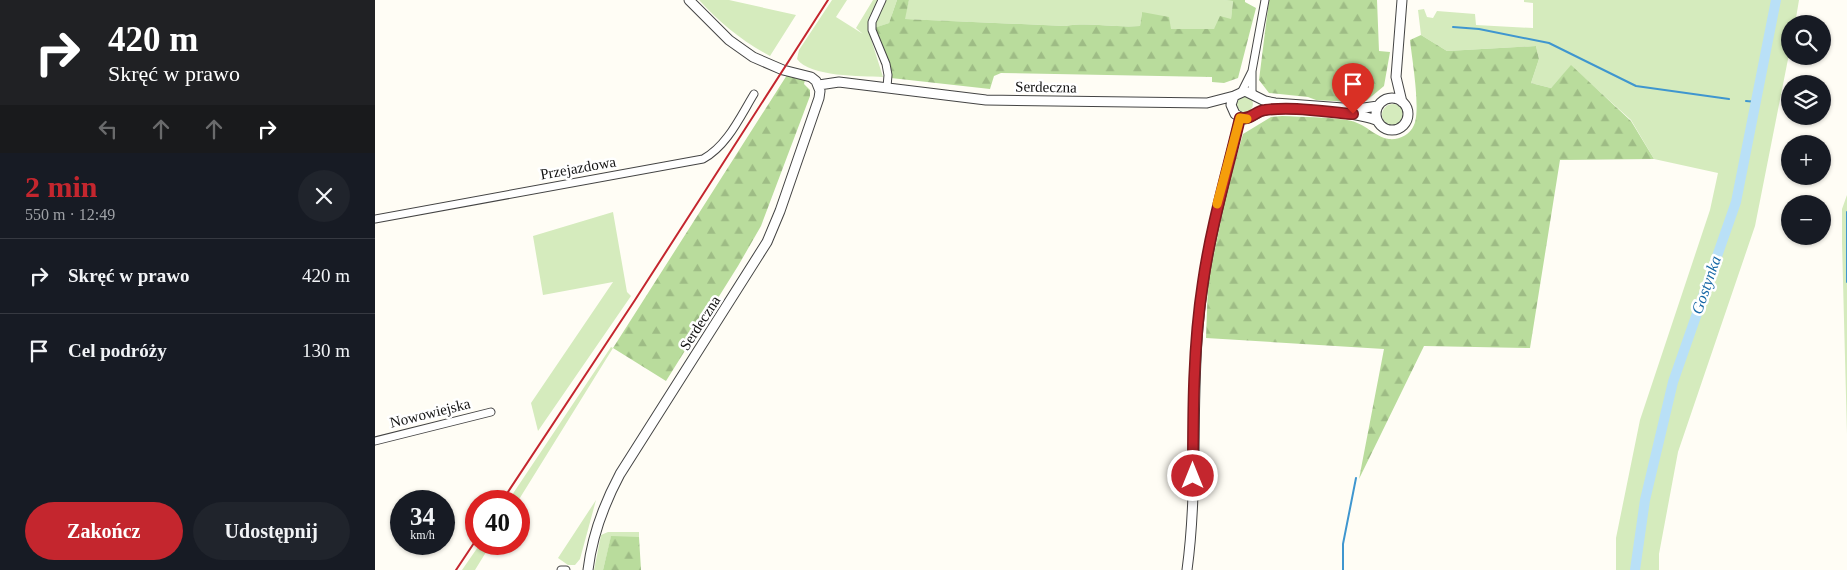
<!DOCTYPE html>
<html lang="pl">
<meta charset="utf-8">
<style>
:root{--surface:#171b24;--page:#20242c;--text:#f1f3f6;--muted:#9ea1a6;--line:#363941;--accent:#c4262e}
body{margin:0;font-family:"Times New Roman",serif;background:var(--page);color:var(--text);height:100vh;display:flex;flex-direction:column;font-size:19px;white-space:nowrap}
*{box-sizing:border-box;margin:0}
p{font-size:16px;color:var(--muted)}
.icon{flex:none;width:28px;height:28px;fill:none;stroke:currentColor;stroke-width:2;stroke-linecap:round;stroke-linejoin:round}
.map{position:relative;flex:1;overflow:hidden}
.panel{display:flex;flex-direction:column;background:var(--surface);width:375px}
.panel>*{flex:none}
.top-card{background:#202124;color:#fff;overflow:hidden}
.tools{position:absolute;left:1406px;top:15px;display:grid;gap:10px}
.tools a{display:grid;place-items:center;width:50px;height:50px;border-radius:50%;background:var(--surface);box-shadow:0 1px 4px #0004;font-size:25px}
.speed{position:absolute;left:15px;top:490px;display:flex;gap:10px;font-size:25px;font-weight:700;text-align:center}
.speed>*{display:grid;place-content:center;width:65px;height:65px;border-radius:50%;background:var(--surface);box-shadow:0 1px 4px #0004;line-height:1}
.speed small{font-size:12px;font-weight:400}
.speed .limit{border:8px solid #d22;background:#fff;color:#111}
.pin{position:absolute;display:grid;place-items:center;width:42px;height:42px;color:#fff;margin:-51px -21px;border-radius:50% 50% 50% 0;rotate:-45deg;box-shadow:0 0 5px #0007}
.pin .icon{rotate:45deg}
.me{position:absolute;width:55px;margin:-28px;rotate:0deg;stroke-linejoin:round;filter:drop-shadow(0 0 4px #0008)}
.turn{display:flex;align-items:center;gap:18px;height:105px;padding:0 25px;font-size:22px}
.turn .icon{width:65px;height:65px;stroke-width:2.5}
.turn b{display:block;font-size:35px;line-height:42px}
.lanes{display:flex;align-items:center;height:48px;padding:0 25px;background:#0003;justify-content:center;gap:25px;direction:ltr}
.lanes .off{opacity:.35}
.round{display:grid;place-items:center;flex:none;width:52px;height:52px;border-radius:26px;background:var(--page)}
.overview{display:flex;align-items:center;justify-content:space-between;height:85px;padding:0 25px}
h1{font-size:30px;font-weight:800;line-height:38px;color:var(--accent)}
.button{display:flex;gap:10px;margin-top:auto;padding:10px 25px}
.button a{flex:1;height:58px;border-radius:30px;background:var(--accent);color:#fff;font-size:20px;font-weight:800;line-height:58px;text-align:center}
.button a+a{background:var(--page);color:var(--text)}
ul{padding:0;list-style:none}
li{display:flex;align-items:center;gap:15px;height:75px;padding:0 25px;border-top:1px solid var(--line)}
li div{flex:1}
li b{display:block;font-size:19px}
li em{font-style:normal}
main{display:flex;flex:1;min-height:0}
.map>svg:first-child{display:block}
.grass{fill:#d5ebbd}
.forest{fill:url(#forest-firs)}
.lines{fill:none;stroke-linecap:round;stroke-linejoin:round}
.stream{stroke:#3f96cf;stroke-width:2}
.river{stroke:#b9e0f7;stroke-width:10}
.minor-casing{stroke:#444;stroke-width:9}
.tertiary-casing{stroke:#444;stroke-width:11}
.minor{stroke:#fff;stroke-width:7}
.tertiary{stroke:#fff;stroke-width:9}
.rail{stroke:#c4262e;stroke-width:2}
.route-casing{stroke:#7f191e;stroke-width:12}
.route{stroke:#c4262e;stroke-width:9}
.slow{stroke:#f59e0b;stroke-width:9}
.labels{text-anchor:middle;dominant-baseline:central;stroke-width:5;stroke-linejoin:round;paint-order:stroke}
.street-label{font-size:15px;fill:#111;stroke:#fff}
.water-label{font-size:16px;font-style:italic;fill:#1768a6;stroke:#fff}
</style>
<main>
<section class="panel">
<div class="top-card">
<div class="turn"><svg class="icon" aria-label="right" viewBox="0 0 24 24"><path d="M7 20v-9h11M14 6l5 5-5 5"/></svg><div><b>420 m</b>Skręć w prawo</div></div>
<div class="lanes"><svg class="icon off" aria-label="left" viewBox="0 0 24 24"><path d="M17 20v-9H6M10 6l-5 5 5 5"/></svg><svg class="icon off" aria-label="ahead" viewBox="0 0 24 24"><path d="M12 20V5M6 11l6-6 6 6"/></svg><svg class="icon off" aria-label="ahead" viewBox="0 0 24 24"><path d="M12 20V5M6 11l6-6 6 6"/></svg><svg class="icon" aria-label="right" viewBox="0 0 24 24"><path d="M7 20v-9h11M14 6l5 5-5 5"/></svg></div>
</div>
<div class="overview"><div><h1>2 min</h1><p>550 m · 12:49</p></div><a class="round"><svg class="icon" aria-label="close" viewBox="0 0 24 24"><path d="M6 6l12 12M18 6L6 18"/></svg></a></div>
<ul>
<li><svg class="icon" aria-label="right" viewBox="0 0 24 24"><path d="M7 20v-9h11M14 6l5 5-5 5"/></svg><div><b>Skręć w prawo</b></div><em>420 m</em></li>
<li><svg class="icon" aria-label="arrive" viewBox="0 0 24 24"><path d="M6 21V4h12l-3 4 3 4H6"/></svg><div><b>Cel podróży</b></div><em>130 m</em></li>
</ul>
<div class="button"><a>Zakończ</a><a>Udostępnij</a></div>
</section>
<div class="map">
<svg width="1472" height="570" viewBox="0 0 1472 570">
<defs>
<pattern id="forest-firs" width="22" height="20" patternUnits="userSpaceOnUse" patternTransform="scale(1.25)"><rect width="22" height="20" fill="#b9dc9c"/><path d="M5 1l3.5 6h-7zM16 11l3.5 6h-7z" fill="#9ebc85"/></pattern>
</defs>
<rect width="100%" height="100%" fill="#fffdf5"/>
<!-- grass -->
<path class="grass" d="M324,0H354L421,15L395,56C367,41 345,23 324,0Z
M457,0H472L461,17L488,34L481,28L498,0H522L514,23L500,28L496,39L508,77C486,76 435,77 422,59L424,50Z
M534,0H848L858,1L856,20L839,29H795L767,12L765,26C739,28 715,22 690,26L529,19Z
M1149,0H1424L1420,24H1415V49L1380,226L1303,452L1284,554V570H1241V538L1265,420L1335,210L1343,173L1279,159L1256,120L1196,66L1176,88L1156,83L1164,59L1161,46L1072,51L1046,35L1043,10L1049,9L1052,17L1058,18L1062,11L1100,14L1101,25L1158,28V3L1149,2Z
M862 104a8 8 0 1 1 16 0a8 8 0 1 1-16 0Z
M1007 115a11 11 0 1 1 22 0a11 11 0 1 1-22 0Z
M1472,195V434L1467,243V209Z
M238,212L252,292L256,296L163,431L156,403L238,282L168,295L158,236Z
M236,347L238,348L143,501H133Z
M221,500L205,559L200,565H193L183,558Z
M233,532H264V537H236L228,570H219L226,535Z
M105,544H116L100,570H87Z"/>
<!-- forest -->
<path class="forest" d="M522,0H534L530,19L690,26C715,22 739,28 765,26L767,12L794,17L796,29H839L845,16L856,19L858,1L848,0H870V2L881,8L863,78L849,83L837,82V77L626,73L619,76L615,89L516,78L515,66L499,28L514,23Z
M894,0H1002L1004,51L1015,52L1009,86L991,101L976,102L941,100L933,97L894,93L884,80Z
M1046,35L1072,51L1161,46L1164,59L1156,83L1176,88L1196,65L1256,121L1279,159L1185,160L1155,348L1049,346L984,479L1009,349L831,338L833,283L852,190L868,134L896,117L907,116C928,117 951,117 972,120C991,123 999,137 1014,139C1024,140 1035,135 1039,125C1046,110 1037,59 1035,40Z
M412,75L430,80L429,84L435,90V96L386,226L363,266L291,381L238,348Z
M236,536L264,537L266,570H228Z"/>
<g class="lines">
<!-- stream -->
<path class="stream" d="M1078,27L1104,29L1174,43L1261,86L1354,99
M1371,101L1382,102
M1472,212V282
M968,570V544L981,478"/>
<!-- river -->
<path class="river" d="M1260,570L1270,500L1298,382L1361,202L1401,0"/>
<!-- minor casing -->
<g class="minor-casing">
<path id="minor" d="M507,0L497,22V30L511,64L513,75L512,87
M867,91L877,71L890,0
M877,92V71
M0,219L328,159C352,146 365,117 379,94
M0,441L116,412
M186,570H191"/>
</g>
<!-- tertiary casing -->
<g class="tertiary-casing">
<path id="tertiary" d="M1027,0L1021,77L1027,102
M444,85L464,82L611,100L832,103L859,96
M1001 114a16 16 0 1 1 32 0a16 16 0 1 1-32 0Z
M1001,120C979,112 913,106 890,110C881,112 878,118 869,119L860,114L856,105L859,96L870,91L890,101L900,103L982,109L1003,106
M213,570C217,536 229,504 245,474L392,242L405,211L444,98L445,91L441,81L436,77L408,70L378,57L354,40L314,0
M812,570C823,489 816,408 823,327C829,254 848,188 865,118"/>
</g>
<!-- minor -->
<use href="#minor" class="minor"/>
<!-- tertiary -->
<use href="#tertiary" class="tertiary"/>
<!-- rail -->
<path class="rail" d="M127,501L260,300L453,0
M81,570L101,540"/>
</g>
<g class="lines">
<!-- route casing -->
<g class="route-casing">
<path id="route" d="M818,476C818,412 818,346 828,282C836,226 852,173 865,118C877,120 880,111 890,110C918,106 950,112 978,114"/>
</g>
<!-- route -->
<use href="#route" class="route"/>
<!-- slow -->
<path class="slow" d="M842,204L865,118L872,119"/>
</g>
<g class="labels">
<!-- street labels -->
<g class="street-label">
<text transform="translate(671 87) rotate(1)">Serdeczna</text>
<text transform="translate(203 168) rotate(-10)">Przejazdowa</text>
<text transform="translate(325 323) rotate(-57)">Serdeczna</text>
<text transform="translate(55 413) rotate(-14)">Nowowiejska</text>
</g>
<!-- water labels -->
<g class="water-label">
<text transform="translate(1331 285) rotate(-71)">Gostynka</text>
</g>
</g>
</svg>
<div class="tools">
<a><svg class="icon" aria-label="search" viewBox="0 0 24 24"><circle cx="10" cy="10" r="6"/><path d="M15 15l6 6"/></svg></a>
<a><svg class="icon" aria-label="layers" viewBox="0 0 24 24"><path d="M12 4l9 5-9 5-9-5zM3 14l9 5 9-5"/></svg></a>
<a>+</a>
<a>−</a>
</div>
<div class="speed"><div>34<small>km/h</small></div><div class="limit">40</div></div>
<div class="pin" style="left:978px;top:114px;background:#d93025"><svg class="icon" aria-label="arrive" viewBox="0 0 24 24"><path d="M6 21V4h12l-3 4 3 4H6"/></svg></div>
<svg class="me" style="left:818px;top:476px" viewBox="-20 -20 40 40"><circle r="17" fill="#c4262e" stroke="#fff" stroke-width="3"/><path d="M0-11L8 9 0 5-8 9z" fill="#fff"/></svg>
</div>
</main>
